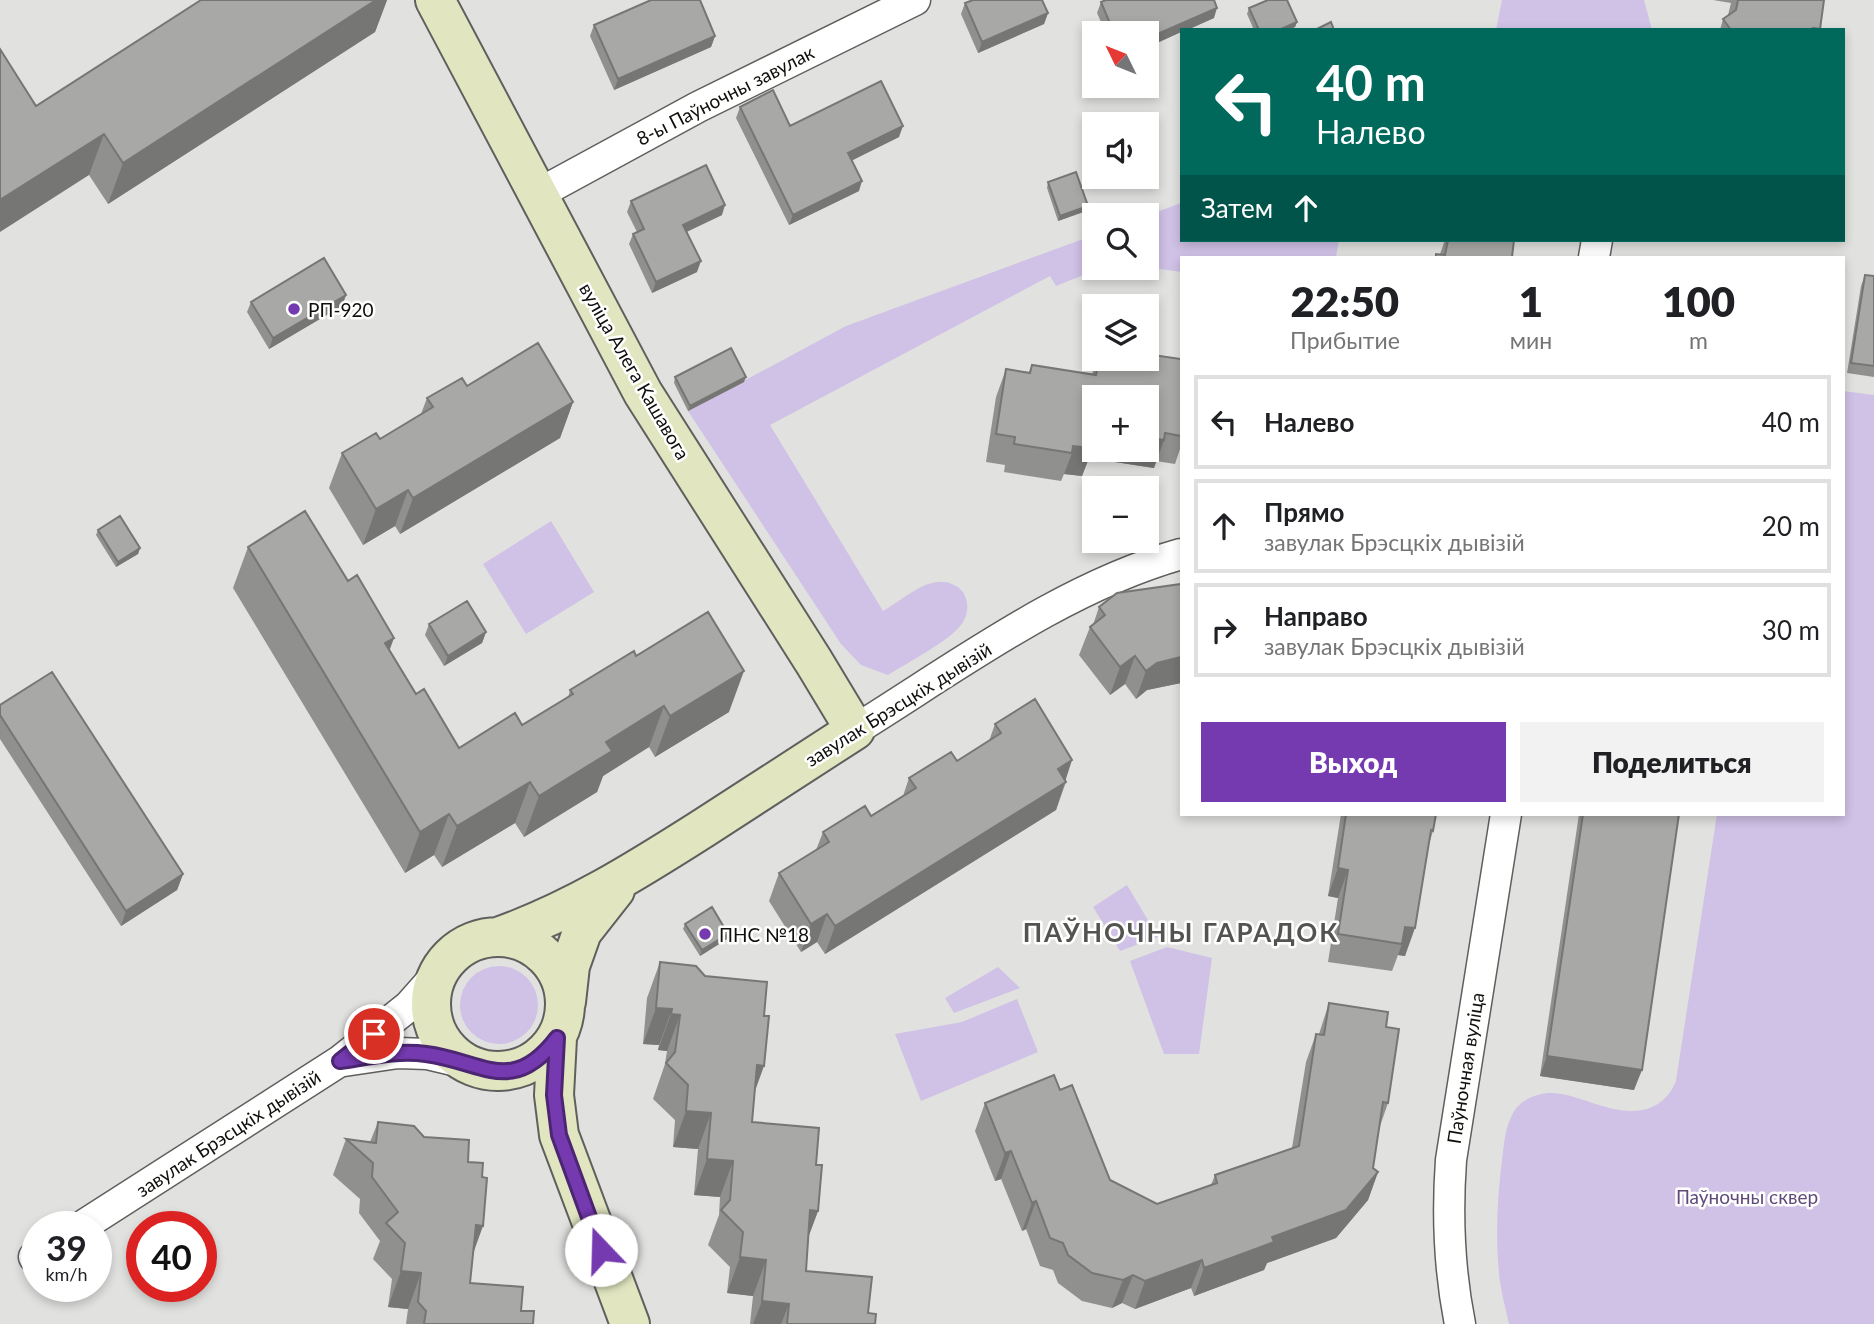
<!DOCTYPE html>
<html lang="ru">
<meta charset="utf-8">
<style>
:root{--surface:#fff;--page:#f2f2f2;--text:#202124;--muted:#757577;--line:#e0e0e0;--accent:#753ab0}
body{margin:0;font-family:Lato,sans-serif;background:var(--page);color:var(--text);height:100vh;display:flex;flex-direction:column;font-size:26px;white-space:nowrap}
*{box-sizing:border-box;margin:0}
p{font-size:23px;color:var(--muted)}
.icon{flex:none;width:38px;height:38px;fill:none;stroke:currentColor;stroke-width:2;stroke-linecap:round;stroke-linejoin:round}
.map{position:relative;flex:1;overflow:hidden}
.panel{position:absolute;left:1180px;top:256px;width:665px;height:560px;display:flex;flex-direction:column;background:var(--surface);border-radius:0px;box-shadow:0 4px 10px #0003}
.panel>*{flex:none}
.banner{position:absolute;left:1180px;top:28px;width:665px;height:214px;border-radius:0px;box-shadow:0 4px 10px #0003;background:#00695c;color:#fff;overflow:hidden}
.needle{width:46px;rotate:313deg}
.fabs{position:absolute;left:1082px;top:21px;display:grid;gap:14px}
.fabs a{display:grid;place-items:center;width:77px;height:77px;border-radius:0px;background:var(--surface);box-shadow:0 4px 10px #0003;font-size:35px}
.speed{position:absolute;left:21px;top:1211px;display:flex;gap:14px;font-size:35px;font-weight:700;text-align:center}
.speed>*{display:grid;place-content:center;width:91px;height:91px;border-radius:50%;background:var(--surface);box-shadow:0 4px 10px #0003;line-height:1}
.speed small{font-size:18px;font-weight:400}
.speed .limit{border:10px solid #d22;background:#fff;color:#111}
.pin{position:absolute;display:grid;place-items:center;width:60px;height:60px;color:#fff;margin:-30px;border:4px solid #fff;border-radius:50%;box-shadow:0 2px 7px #0007}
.me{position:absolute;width:77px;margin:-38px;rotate:339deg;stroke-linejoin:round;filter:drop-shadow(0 0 5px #0008)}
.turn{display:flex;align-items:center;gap:24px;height:147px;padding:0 21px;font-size:32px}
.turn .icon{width:91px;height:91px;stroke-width:2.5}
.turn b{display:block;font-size:49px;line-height:60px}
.then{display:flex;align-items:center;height:66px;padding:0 21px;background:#0003;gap:14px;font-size:26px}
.eta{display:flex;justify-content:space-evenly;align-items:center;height:119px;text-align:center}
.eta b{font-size:42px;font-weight:800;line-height:49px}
.action{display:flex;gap:14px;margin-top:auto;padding:14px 21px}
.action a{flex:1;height:80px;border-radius:0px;background:var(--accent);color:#fff;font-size:28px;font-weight:800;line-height:80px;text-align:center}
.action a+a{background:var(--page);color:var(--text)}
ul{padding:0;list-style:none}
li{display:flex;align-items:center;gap:21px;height:94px;margin:0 14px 10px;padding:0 7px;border:4px solid var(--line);border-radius:0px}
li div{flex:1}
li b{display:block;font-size:26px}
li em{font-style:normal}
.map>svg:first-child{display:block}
.green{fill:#d0c1e6}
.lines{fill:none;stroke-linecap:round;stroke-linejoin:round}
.street-casing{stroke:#5f605d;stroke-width:33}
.secondary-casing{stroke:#5f605d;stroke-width:42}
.street{stroke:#fff;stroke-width:30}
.secondary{stroke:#e1e6c0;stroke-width:38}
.wall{fill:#90918f}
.shaded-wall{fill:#767674}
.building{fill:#a8a9a6;stroke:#767674;stroke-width:2}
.route-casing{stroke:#4c2672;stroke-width:18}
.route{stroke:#753ab0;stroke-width:12}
.poi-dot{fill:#753ab0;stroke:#fffffe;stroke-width:2.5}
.labels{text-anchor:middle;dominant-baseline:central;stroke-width:5;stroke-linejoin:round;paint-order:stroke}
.street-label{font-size:19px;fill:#0e0f0e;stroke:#fffffe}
.poi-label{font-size:19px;fill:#0e0f0e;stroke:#fffffe;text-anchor:start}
.park-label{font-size:19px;fill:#604a7c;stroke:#fffffe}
.district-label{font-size:26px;font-weight:bold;letter-spacing:2px;fill:#535452;stroke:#fffffe}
</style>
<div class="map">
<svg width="1874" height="1324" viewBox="0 0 1874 1324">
<rect width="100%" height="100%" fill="#e1e2df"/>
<!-- green -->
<path class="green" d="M1502,0H1644L1652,30H1496Z
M1181,203V240H1339L1336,257H1181V272L1146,267V216Z
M1094,235V268H1116L1086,274L1056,286L1050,276L770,425L883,611C902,601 928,574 952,584C959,587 964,591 966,599C969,608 967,617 961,625C949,641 907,663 888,675L861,665L841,644L688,411L846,326Z
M1843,391L1874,395V1324H1509C1506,1310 1502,1296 1500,1282C1495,1241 1497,1200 1502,1160C1504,1144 1505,1127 1513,1113C1518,1104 1528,1097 1538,1095C1568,1085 1606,1117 1642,1110C1659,1107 1670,1096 1676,1081L1717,814H1843Z
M551,521L594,592L526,634L483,564Z
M1127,885L1158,937L1120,951L1093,907Z
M1167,947L1212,958L1199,1054H1164L1130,961Z
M460 1005a39 39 0 1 1 78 0a39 39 0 1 1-78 0Z
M998,967L1020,988L954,1013L945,998Z
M1017,999L1038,1052L921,1101L895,1034L962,1022Z"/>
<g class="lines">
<!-- street casing -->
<g class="street-casing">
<path id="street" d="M538,194L698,107L915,0
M1594,257L1597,240
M855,730C958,666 1064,587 1181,554
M344,1061L398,1053L427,1054L465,1063
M81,1227L340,1061L409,1006L440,971
M34,1257L37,1255
M1460,1324C1449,1269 1447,1216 1451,1160L1506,814"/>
</g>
<!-- secondary casing -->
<g class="secondary-casing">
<path id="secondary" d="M435,0L643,393L814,662L855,730C804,763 753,796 702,829C636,871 572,911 498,937
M431 1004a67 67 0 1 1 134 0a67 67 0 1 1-134 0Z
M566,1002L570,966L582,932L615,890
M557,1038L554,1095L559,1135L630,1324"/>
</g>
<!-- street -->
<use href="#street" class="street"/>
<!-- secondary -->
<use href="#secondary" class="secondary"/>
</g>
<!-- wall -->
<path class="wall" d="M201,0H387L375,32L108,204L89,175L36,106Z
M1713,0H1824L1819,30H1720L1723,19L1728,15L1731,3Z
M1101,2L1214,18L1187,30H1181V32L1146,48V33H1106L1097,13Z
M965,3L1048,13L1044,24L978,53L961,14Z
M1249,8L1297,22L1295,27L1289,30H1254L1247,14Z
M594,25L715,36L711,47L614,90L590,36Z
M740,107L790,126L899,137L852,160L859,191L789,225L736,118Z
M1048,182L1088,206L1086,211L1058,221L1047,188Z
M631,201L722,215L687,232L697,272L652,293L629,244L633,234L637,232L627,212Z
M1445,240H1514L1512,257H1435L1436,254H1440Z
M1865,275L1874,276V377L1847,373L1861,286Z
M346,295L342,306L269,349L247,312L251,302Z
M1098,359H1181V446L1175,464L1156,461L1154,468L1089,458L1082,476L1064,474L1061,481L1004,472L1005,465L986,462L996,397L1006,369L1029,372L1032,365L1092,374Z
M675,377L744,382L688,411L674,383Z
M467,386L573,402L560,438L400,534L395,526L363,545L329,488L342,453L380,439L421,414L427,398Z
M98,530L140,548L138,554L116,567L96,535Z
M248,547L390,650L416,694L459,748L522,725L568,698L570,690L636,656L729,712L655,757L649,747L603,776L597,792L524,837L515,823L442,867L434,855L405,873L233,588Z
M1181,584V683L1147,690L1136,699L1125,684L1110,695L1079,655L1090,627L1093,625L1099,607Z
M429,624L486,632L482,643L444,666L425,635Z
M0,705L183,874L177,890L121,926L0,739Z
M995,724L1065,781L1066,782L1056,810L825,954L817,942L801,952L769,901L779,873L816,850L823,832L871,816L903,796L909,778L957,761L989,741Z
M1341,814H1436L1433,831L1429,844L1405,956L1398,955L1392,971L1328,962L1338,898L1328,896Z
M1579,814H1679L1634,1090L1540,1076Z
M685,924L728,934L727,939L700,956L683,929Z
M660,962L755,1090L752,1122L816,1165L818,1211L809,1235L806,1271L868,1313L875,1324H750L753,1296L727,1293L730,1267L708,1245L719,1215L720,1197L694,1195L698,1149L673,1147L675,1120L653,1099L665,1064L667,1051L658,1050L659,1045L643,1044L647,998Z
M1329,1003L1386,1027L1388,1103L1379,1129L1373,1168L1378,1172L1368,1200L1336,1238L1267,1263L1264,1270L1194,1296L1191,1288L1135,1309L1122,1303L1112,1308L1082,1301L1058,1283L1053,1270L1040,1266L1026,1229L1022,1231L1001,1179L995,1181L975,1131L985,1103L1060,1090L1110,1180L1157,1204L1211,1185L1215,1175L1292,1148L1306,1062L1316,1034H1319Z
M378,1122L424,1137L468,1162L473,1252L470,1283L521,1311L533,1324H406L408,1309L388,1307L392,1279L373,1259L380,1241L359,1213L360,1199L333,1175L346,1139L370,1142Z"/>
<!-- shaded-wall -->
<path class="shaded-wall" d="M376,0H387L375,32L108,204L123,163Z
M1217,8L1214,18L1187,30H1181V32L1146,48V39Z
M1048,13L1044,24L978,53L982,42Z
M1297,22L1295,27L1289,30H1279Z
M715,36L711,47L614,90L618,79Z
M903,126L899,137L845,164L848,153Z
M104,134L89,175L0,232V200Z
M862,181L859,191L789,225L793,215Z
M725,205L722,215L679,235L683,225Z
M1088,206L1086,211L1058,221L1060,216Z
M701,261L697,272L652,293L656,282Z
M346,295L342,306L269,349L273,338Z
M746,377L744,382L688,411L690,406Z
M573,402L560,438L400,534L413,498Z
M1094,433V450H1146V437L1164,440L1154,468L1089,458L1082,476L1064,474L1072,453L1073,446Z
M408,490L395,526L363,545L376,509Z
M140,548L138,554L116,567L118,562Z
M486,632L482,643L444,666L448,656Z
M394,638L379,679L385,643Z
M1135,656L1125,684L1110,695L1120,667Z
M1181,657V683L1147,690L1136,699L1146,671L1157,663Z
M744,671L729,712L655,757L670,716Z
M664,706L649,747L603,776L597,792L524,837L539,796L606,742Z
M1072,760L1056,810L825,954L835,926Z
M530,782L515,823L442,867L457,826Z
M449,814L434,855L405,873L420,832Z
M1338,868L1348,870L1338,898L1328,896Z
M183,874L177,890L121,926L126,911Z
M827,914L817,942L801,952L811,924Z
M1405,927L1415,928L1405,956L1398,955L1402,944Z
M728,934L727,939L700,956L702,950Z
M656,1008L672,1009L659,1045L643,1044Z
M671,1014L680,1015L667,1051L658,1050Z
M1547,1056L1642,1070L1634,1090L1540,1076Z
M757,1065L764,1066L751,1102Z
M686,1111L711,1113L698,1149L673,1147Z
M1011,1151L1001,1179L995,1181L1005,1153Z
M707,1159L733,1161L720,1197L694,1195Z
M1378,1172L1368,1200L1336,1238L1267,1263L1264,1270L1194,1296L1204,1268L1272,1237Z
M1036,1201L1026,1229L1022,1231L1032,1203Z
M810,1210L818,1211L805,1246Z
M476,1225L483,1226L470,1262Z
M740,1257L766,1260L753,1296L727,1293Z
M1202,1260L1191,1288L1135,1309L1145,1281Z
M401,1271L421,1273L408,1309L388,1307Z
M1133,1275L1122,1303L1112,1308L1123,1280Z
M762,1301L789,1304L781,1324H753Z"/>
<!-- building -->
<path class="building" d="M201,0H376L123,163L104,134L0,200V49L36,106Z
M651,0H700L715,36L618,79L594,25Z
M973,0H1042L1048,13L982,42L965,3Z
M1106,0H1214L1217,8L1146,39V33H1114L1101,2Z
M1268,0H1287L1297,22L1279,30H1259L1249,8Z
M1738,0H1824L1820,29L1813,28V30H1731L1723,19L1736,10Z
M1331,22L1334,30H1315Z
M881,81L903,126L848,153L862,181L793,215L740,107L773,90L790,126Z
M706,165L725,205L683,225L701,261L656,282L633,234L644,229L631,201Z
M1076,172L1088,206L1060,216L1048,182Z
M1448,240H1514L1512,257H1436V254L1445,255Z
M324,258L346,295L273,338L251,302Z
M1865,275L1874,276V366L1851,363Z
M538,343L573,402L413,498L408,490L376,509L342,453L376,433L380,439L433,407L427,398L462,378L467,386Z
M731,348L746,377L690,406L675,377Z
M1146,354L1181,359V436L1165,433L1164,440L1146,437V397H1094V438L1092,448L1073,446L1072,453L1014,444L1015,437L996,434L1006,369L1030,373L1032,365L1096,375L1099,359H1146Z
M305,511L348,581L357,575L394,638L385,643L416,694L424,689L459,748L515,713L522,725L573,694L570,690L634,651L636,656L708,612L744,671L670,716L664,706L606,742L612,751L539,796L530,782L457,826L449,814L420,832L248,547Z
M120,516L140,548L118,562L98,530Z
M1181,584V657L1157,663L1146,671L1135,656L1120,667L1090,627L1105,615L1099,607L1117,593Z
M467,601L486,632L448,656L429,624Z
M52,672L183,874L126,911L0,715V705Z
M1035,699L1072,760L1058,769L1066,782L835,926L827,914L811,924L779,873L829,842L823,832L865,806L871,816L916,788L909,778L951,752L957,761L1001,733L995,724Z
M1346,814H1436L1433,831L1431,830L1415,928L1405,927L1402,944L1338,934L1348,870L1338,868Z
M1583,814H1679L1642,1070L1547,1056Z
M712,907L728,934L702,950L685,924Z
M660,962L696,966L705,976L767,982L764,1016H769L764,1066L757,1065L752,1122L819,1128L816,1165H822L818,1211L810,1210L806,1271L872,1277L868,1313L876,1314L875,1324H787L789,1304L762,1301L766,1260L740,1257L743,1232L721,1210L730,1200L733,1161L707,1159L711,1113L686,1111L688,1085L666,1063L675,1052L680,1015L671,1014L672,1009L656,1008Z
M1329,1003L1388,1012L1386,1027L1399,1029L1388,1103L1383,1102L1373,1168L1378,1172L1346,1210L1272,1237L1274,1242L1204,1268L1202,1260L1145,1281L1133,1275L1123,1280L1092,1273L1068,1255L1063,1243L1050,1238L1036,1201L1032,1203L1011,1151L1005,1153L985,1103L1054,1075L1060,1090L1072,1085L1110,1180L1157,1204L1217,1183L1215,1175L1299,1146L1316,1034L1324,1035Z
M378,1122L414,1126L424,1137L469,1140L468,1162L483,1163L482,1177L487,1178L483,1226L476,1225L470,1283L523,1287L521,1311H534L533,1324H424L426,1311L418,1302L421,1273L401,1271L405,1243L386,1223L398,1212L372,1177L373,1163L346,1139L376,1143Z"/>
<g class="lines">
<!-- route casing -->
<g class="route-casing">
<path id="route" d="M374,1034L340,1061C368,1057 397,1050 426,1054C482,1061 512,1097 557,1038L554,1095L559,1135L601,1250"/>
</g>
<!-- route -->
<use href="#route" class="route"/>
</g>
<!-- markers -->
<g class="poi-dot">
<circle cx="294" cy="309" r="7"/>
<circle cx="705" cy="934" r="7"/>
</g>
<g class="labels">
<!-- street labels -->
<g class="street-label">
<text transform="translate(725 95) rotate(-27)">8-ы Паўночны завулак</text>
<text transform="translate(635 371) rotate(60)">вуліца Алега Кашавога</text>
<text transform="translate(898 704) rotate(-32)">завулак Брэсцкіх дывізій</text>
<text transform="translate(1465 1068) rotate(-81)">Паўночная вуліца</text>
<text transform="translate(228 1133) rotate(-33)">завулак Брэсцкіх дывізій</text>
</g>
<!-- poi labels -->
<g class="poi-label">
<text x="308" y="309">РП-920</text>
<text x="719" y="934">ПНС №18</text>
</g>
<!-- park labels -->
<g class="park-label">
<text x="1747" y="1196">Паўночны сквер</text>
</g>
<!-- district labels -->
<g class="district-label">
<text x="1181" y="932">ПАЎНОЧНЫ ГАРАДОК</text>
</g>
</g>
</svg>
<div class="fabs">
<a><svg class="needle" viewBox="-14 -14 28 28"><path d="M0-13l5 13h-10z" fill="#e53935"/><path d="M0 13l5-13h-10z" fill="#757577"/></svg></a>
<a><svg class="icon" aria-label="sound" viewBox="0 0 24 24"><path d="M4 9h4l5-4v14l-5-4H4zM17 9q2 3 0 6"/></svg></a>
<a><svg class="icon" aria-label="search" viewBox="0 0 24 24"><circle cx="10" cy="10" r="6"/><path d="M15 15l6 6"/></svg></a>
<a><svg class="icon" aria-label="layers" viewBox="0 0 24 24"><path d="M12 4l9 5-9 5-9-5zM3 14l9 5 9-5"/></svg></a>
<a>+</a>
<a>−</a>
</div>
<div class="speed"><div>39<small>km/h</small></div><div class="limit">40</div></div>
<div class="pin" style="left:374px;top:1034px;background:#d93025"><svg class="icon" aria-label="arrive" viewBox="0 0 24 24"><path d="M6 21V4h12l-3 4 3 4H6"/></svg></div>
<svg class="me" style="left:601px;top:1250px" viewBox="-20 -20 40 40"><circle r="19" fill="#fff"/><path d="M0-13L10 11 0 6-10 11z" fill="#753ab0"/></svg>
<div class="banner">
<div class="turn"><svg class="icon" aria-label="left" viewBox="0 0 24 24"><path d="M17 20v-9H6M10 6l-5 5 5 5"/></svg><div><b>40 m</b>Налево</div></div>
<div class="then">Затем<svg class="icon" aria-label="ahead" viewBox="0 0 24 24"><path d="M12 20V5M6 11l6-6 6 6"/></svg></div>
</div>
<section class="panel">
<div class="eta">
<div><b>22:50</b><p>Прибытие</p></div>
<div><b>1</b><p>мин</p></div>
<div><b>100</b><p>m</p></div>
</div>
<ul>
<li><svg class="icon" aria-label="left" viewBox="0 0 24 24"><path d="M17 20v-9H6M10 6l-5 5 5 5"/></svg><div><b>Налево</b></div><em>40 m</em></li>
<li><svg class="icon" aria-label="ahead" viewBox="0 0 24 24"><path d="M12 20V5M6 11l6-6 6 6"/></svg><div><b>Прямо</b><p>завулак Брэсцкіх дывізій</p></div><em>20 m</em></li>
<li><svg class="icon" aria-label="right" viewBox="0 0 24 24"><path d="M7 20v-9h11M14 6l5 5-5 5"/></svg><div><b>Направо</b><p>завулак Брэсцкіх дывізій</p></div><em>30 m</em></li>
</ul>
<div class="action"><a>Выход</a><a>Поделиться</a></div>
</section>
</div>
